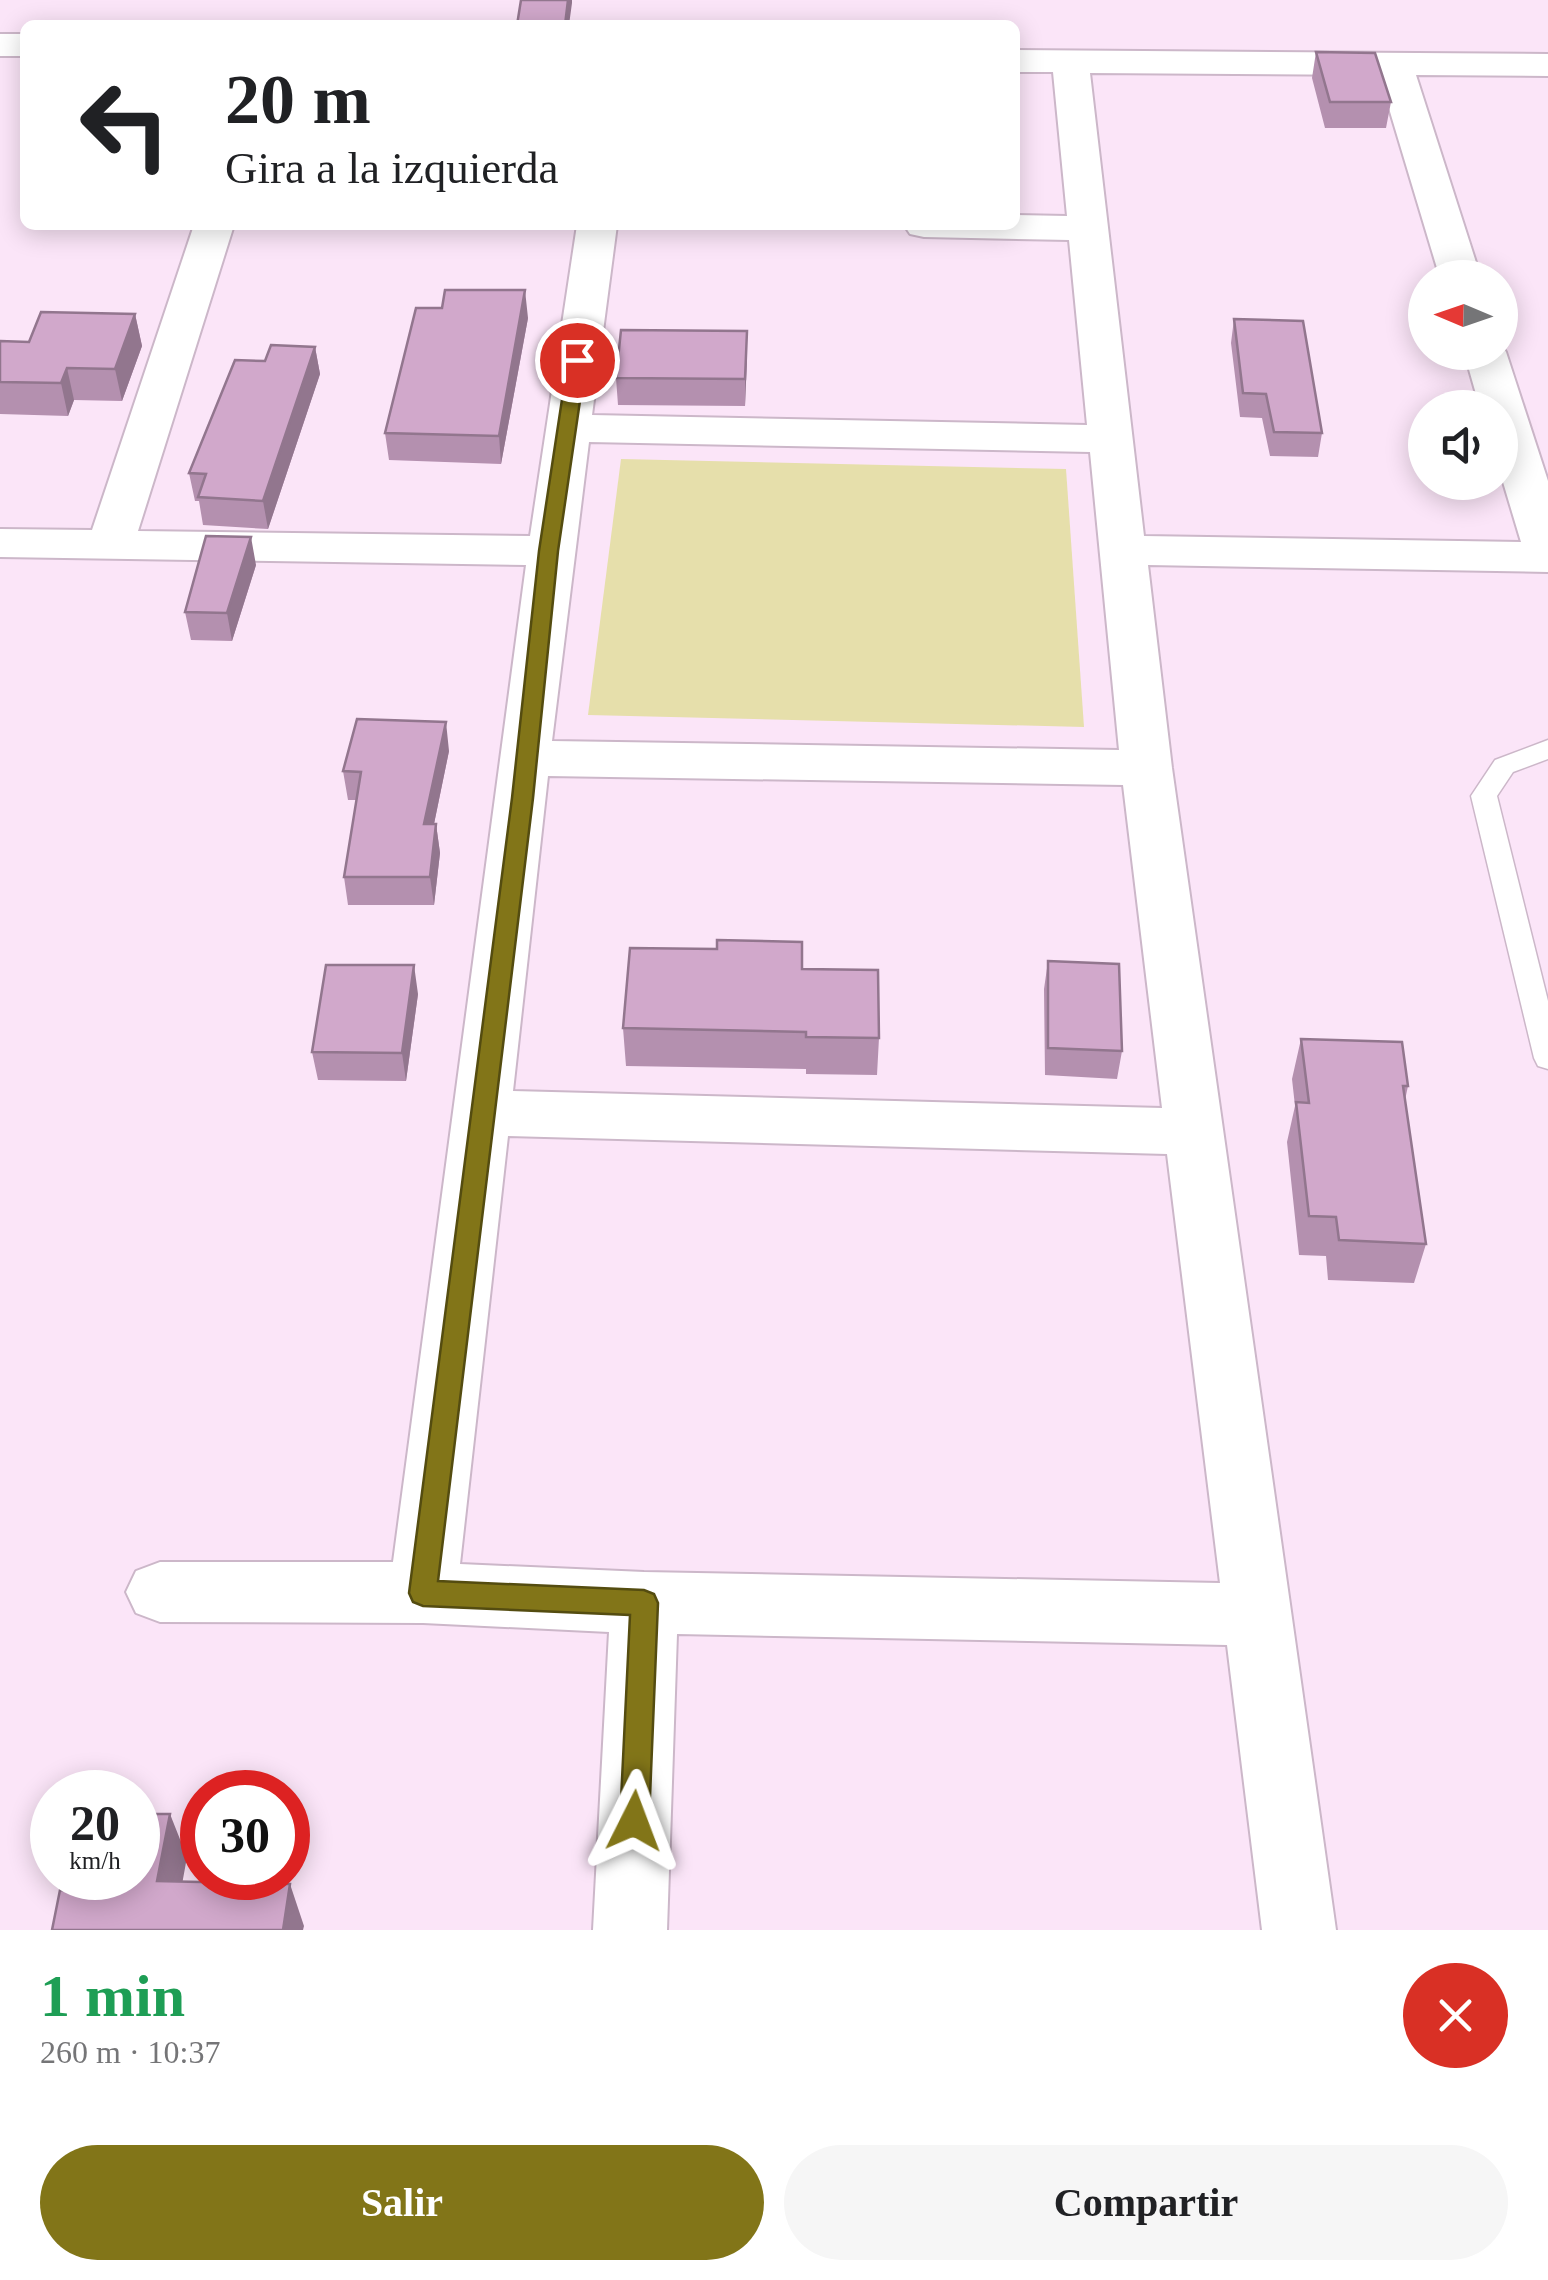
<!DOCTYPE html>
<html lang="es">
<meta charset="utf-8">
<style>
:root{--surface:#fff;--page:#f6f6f6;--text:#202124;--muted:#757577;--accent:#827518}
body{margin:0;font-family:Georgia,serif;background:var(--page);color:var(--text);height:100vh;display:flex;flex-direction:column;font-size:38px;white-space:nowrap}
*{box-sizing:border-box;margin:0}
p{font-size:32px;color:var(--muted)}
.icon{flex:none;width:55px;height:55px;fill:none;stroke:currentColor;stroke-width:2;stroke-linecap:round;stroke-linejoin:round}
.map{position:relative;height:1930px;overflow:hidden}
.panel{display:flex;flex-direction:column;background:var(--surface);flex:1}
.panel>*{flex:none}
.guide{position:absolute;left:20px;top:20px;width:1000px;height:210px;border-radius:15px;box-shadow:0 5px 25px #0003;background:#fff;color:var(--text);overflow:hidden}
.needle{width:65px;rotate:272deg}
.controls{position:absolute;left:1408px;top:260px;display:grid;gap:20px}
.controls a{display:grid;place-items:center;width:110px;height:110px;border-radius:50%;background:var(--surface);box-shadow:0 5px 25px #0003;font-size:50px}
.speed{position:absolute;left:30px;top:1770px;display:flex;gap:20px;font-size:50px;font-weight:700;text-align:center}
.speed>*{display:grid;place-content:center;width:130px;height:130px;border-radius:50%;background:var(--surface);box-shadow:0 5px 25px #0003;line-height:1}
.speed small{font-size:25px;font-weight:400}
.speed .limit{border:15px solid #d22;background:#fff;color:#111}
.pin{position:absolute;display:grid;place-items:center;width:85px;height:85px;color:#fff;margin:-42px;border:5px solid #fff;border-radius:50%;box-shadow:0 2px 10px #0007}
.me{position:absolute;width:110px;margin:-55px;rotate:3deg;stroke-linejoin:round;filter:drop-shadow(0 0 8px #0008)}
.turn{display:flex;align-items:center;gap:35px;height:210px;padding:0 40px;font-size:45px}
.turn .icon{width:130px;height:130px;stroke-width:2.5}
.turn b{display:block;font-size:70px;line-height:85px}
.round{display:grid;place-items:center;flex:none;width:105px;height:105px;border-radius:52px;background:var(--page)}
.headline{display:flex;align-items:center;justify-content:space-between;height:170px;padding:0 40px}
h1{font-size:60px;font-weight:700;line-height:75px;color:#1e9e55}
.button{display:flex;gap:20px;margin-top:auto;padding:20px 40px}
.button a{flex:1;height:115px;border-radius:60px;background:var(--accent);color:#fff;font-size:40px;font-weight:700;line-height:115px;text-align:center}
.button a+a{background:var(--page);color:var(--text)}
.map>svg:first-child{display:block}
.green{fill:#e6dfab}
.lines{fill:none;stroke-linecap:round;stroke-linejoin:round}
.lane-casing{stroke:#ccb7c9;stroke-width:3}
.street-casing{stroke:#ccb7c9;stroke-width:4}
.lane{fill:#fff;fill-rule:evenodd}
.street{fill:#fff;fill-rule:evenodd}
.wall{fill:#b490af}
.shaded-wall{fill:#92768e}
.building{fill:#d1a8cb;stroke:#92768e;stroke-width:2.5}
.route{fill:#827518;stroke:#544c10;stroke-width:2.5}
</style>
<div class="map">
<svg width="1548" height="1930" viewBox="0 0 1548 1930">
<rect width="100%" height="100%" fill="#fbe5f8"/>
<!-- green -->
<path class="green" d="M621,459L1066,469L1084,727L588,715Z"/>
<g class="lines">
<!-- lane casing -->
<g class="lane-casing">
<path id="lane" d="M1548,740V759L1513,772L1497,796L1548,1001V1069L1538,1066L1534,1058L1471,796L1495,760Z"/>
</g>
<!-- street casing -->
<g class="street-casing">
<path id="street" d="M0,34H25V56H0Z
M1015,50L1548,54V76L1416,75L1481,278H1440L1379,75L1090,73L1144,536L1521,542L1500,472V408H1480L1464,352H1500V343L1506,352L1548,481V572L1148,565L1172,768L1336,1930H1262L1227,1645L677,1634L667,1930H593L609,1632L423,1623L160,1622L136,1613L126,1592L136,1571L160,1562H393L526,565L0,557V529L92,530L194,225H234L138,531L530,536L577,225H617L592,415L1087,425L1069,240L924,237L910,234L904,225H1015V215L1067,216L1053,72H1015ZM589,442L1090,452L1119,750L552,741ZM548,776L1123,785L1162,1108L513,1091ZM508,1136L1167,1154L1220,1583L644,1572L460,1564Z"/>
</g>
<!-- lane -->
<use href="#lane" class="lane"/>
<!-- street -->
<use href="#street" class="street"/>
</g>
<!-- wall -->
<path class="wall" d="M1316,52L1391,102L1386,128H1325L1312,78Z
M135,314L142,346L122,401L74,400L68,416L0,414V341L29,342Z
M528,318L501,464L389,460L385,433Z
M1234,319L1322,433L1318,457L1270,456L1262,418L1240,417L1231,343Z
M747,331L745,406L618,405L616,378Z
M315,347L320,374L268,529L203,525L199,501H195L189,473L265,361Z
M256,565L232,641L191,640L185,612Z
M449,751L434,824H436L440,853L434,905H348L344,877L356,800H348L343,771Z
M1048,961L1122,1051L1117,1079L1045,1075L1044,989Z
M802,969L879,1038L877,1075L806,1074V1069L626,1066L623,1028Z
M418,994L406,1081L318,1080L312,1052Z
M1301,1039L1408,1086L1405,1100L1426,1244L1414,1283L1328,1280L1326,1256L1299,1255L1287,1142L1295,1106L1292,1079Z"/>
<!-- shaded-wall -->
<path class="shaded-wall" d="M568,0H572V3L569,25H565Z
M525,290L528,318L501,464L499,436Z
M135,314L142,346L122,401L115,369Z
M747,331V359L745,406V379Z
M315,347L320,374L268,529L263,501Z
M67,368L74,400L68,416L61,383Z
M251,537L256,565L232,641L227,613Z
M446,722L449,751L428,853L424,824Z
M436,824L440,853L434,905L430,877Z
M414,965L418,994L406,1081L402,1053Z
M170,1814L187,1857L175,1923L157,1881Z
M290,1884L304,1926L303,1930H283Z"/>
<!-- building -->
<path class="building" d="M521,0H568L565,25H517Z
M1316,52L1375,53L1391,102H1330Z
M445,290H525L499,436L385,433L416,308H442Z
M41,312L135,314L115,369L67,368L61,383L0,382V341L29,342Z
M1234,319L1303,321L1322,433L1274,432L1266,394L1243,393Z
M621,330L747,331L745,379L616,378Z
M271,345L315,347L263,501L198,497L206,474L189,473L235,360L265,361Z
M206,536L251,537L227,613L185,612Z
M357,719L446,722L424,824H436L430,877H344L361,772L343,771Z
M717,940L802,942V969L878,970L879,1038L806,1037V1032L623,1028L630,948L717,949Z
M1048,961L1119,964L1122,1051L1048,1048Z
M326,965H414L402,1053L312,1052Z
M1301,1039L1402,1042L1408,1086H1403L1426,1244L1339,1240L1336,1217L1309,1216L1296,1102L1309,1103Z
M138,1814H170L157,1881L290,1884L283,1930H52L60,1890L106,1892L109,1878H138Z"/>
<!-- route -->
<path class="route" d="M577,355L586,360L558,551L533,798L438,1581L644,1590L654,1594L658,1603L649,1821L645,1831L634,1835L624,1831L620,1821L630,1615L423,1606L413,1602L409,1593L512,798L539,551L568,360Z"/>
</svg>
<div class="controls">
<a><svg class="needle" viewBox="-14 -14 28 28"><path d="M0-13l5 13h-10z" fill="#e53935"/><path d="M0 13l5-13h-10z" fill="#757577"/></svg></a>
<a><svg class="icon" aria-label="sound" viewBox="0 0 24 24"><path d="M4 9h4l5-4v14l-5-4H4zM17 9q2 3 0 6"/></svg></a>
</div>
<div class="speed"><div>20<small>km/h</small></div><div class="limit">30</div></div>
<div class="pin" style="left:577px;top:360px;background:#d93025"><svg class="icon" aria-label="arrive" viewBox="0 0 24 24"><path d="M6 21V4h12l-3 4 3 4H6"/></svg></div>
<svg class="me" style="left:634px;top:1821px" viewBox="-20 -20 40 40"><path d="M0-17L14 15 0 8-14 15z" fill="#827518" stroke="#fff" stroke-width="4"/></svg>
<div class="guide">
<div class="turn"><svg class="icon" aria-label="left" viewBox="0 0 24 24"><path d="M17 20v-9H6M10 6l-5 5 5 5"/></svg><div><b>20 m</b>Gira a la izquierda</div></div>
</div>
</div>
<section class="panel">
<div class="headline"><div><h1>1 min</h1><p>260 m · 10:37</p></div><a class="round" style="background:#d93025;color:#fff"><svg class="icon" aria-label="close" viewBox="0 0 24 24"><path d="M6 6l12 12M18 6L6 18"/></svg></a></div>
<div class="button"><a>Salir</a><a>Compartir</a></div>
</section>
